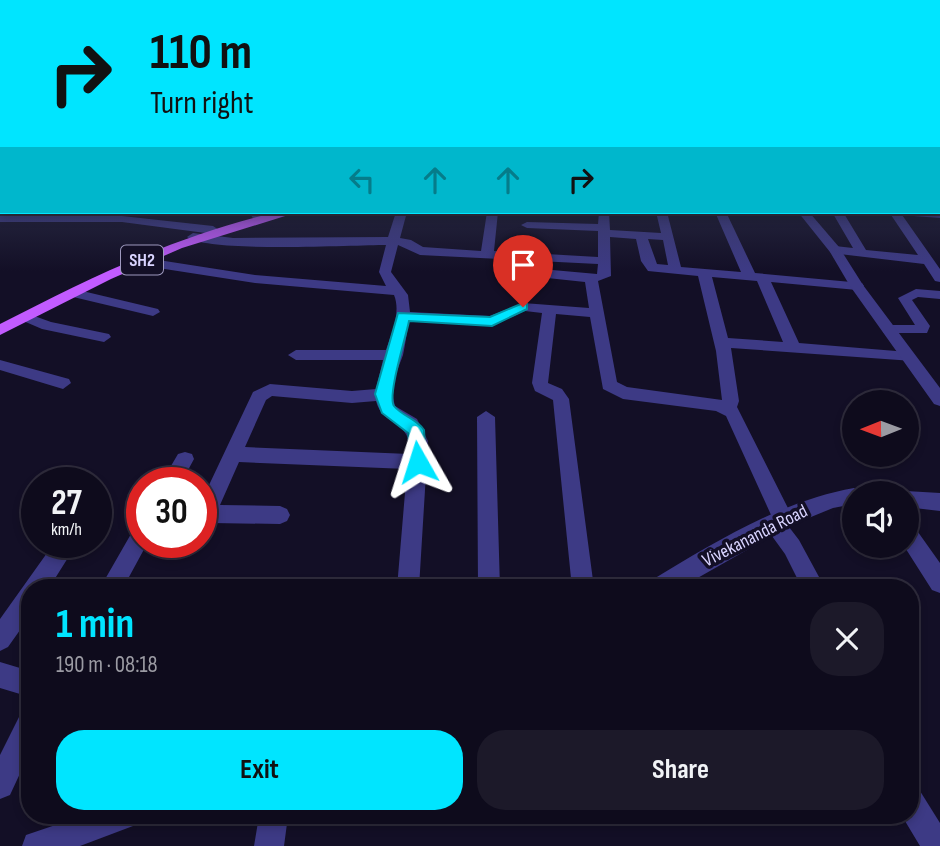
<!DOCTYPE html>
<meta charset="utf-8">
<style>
:root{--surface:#0e0b1c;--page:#1c1929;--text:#f1f3f6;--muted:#9b9ba3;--line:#2e2b3b;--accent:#00e5ff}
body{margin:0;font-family:"Sofia Sans Condensed",sans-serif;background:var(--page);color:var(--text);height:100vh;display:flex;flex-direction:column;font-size:26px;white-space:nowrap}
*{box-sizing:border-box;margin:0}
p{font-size:23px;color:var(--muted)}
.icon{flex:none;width:38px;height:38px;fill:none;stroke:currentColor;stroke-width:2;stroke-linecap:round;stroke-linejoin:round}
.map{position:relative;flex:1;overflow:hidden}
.sheet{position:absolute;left:21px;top:579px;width:898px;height:245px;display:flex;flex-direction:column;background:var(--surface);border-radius:28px;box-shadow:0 4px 10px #0003,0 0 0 2px var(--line)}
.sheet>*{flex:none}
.hud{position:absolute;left:0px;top:0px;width:942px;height:214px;box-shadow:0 4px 10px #0003,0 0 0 2px var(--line);background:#00e5ff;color:#111;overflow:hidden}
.needle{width:46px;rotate:269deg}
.tools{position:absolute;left:842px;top:390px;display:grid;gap:14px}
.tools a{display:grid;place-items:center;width:77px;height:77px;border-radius:50%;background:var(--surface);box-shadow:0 4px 10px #0003,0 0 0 2px var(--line);font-size:35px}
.speed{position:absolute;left:21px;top:467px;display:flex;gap:14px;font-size:35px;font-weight:700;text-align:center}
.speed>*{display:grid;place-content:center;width:91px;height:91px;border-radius:50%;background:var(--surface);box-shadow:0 4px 10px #0003,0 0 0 2px var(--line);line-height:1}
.speed small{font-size:18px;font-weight:400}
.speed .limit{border:10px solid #d22;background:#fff;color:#111}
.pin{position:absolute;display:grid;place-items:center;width:60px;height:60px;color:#fff;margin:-72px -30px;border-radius:50% 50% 50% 0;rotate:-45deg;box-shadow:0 0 7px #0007}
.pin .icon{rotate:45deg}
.me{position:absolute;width:77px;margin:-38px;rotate:354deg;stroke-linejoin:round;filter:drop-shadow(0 0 5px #0008)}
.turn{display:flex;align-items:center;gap:24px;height:147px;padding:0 35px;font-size:32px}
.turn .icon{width:91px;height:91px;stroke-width:2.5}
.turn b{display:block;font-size:49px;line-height:60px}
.lanes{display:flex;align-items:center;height:66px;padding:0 35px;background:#0003;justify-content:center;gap:35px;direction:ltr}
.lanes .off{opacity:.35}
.round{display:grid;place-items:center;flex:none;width:74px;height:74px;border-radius:28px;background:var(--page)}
.summary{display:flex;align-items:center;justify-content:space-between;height:119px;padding:0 35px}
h1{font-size:42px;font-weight:700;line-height:52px;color:var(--accent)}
.action{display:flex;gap:14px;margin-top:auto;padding:14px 35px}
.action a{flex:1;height:80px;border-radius:28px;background:var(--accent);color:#111;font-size:28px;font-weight:700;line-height:80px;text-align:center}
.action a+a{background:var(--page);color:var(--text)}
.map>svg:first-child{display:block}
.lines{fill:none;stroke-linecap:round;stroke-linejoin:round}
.minor{fill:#3d3a85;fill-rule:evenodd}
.tertiary{fill:#3d3a85;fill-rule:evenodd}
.primary{fill:#c25bff;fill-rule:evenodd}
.route{fill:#00e5ff;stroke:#0095a6;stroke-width:2}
.labels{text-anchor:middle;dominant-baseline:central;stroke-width:7;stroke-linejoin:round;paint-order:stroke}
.shield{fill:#130f26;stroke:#9e99be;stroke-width:2}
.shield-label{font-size:18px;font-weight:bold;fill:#d9d4ff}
.street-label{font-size:19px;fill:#d9d4ff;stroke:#130f26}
</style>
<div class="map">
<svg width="940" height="846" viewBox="0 0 940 846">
<rect width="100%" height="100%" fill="#130f26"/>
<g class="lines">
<!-- minor -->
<path class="minor" d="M249,212H260L264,218L254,220Z
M396,212H407L400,238L411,240L423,247L481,251L487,212H498L494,251L598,257V231L527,228L521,225L527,222L598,224L599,212H609L610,230L661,233L656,212H667L681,267L741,272L715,212H726L755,273L862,283L864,286L857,290L771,282L799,343L908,352L913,353L916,357L913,361L731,348L739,401L737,407L794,520L789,527L799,540L825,588H802L785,554L764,525L767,519L772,517L726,416L716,411L623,399L603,389L590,317L556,314L548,383L562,389L569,399L594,588H572L553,400L535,391L532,383L542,313L525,311L492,326L409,321C407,331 405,346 403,355C397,372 389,385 395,406L417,419L428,441L419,588H397L407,469L239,462L220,505L280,506L287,509L290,515L287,521L280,524L212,523L208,531L201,534V502L253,392L270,384L352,391L376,389L383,360H296L288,355L296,350H386C392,333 401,312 394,295L255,283L139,265L133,261L139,257L255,275L386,286L379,272L386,245C352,245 208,253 187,237L193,233L233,238L388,237ZM610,237L636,239L641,261L648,271L698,276L716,351L722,400L627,387L617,382L598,281L611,276ZM648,239L663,240L668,265L657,264ZM398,245L420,255L598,264L597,274L519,267L513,271L519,275L585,282L589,308L523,303L490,316L410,312L408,295L391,272ZM712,277L757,281L783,342L728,338ZM272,396L352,403L376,401C383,428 412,418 409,454L245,447L266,400Z
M832,212H843L866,250L918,255L889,212H900L940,269V282L935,281L924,264L831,253L829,250L835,246L853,248Z
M0,216H122L213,226L219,230L213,234L122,222H0Z
M74,289L158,309L160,312L153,316L69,296V290Z
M916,289L940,291V299L918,297L912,300L930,326L927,333H884L882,330L889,325H915L898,298Z
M26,313L51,322L109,334L111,337L104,342L42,329L21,320V314Z
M0,360L69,379L71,383L63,389L0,370Z
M486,411L495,417L500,588H478L477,417Z
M185,452L192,454L194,459L181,483H161L178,454Z
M906,523L913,525L940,563V593L932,590L904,546H906Z
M142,525V542H148L123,588H100L135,527Z
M60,543L68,546L71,553L49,588H30V616L8,647L0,651V619L52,546Z
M0,662L30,671V697L0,688Z
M30,709V752L10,795L0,799V755L21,713Z
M910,787L920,791L940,823V846H920L902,816H910Z
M259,816H288L284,846H254Z"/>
<!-- tertiary -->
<path class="tertiary" d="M798,212H809L839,247L863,285L940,388V406L934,404L850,286L830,252Z
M895,212H940V218L900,215Z
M854,488L863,494H854V504L833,508L789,526L680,588H649L652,580C715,542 781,501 854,488Z
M906,491L940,493V511L906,507V494H899Z
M82,816H138L133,826L80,846H22L26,835Z"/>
<!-- primary -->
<path class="primary" d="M278,212H298L182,248L111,279L0,335V324C90,278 179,234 278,212Z"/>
</g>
<!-- sky -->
<linearGradient id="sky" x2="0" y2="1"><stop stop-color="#0a0815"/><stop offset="0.56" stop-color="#333752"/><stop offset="1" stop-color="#333752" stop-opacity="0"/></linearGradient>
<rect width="940" height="271" fill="url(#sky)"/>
<!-- route -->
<path class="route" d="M523,303L527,304V309L492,326L409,321C406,337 387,396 394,406C402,416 417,419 424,430L426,462L418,469L412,467L408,433L382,413L375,394L398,313L490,317Z"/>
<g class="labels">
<!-- shield labels -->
<rect class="shield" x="121" y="245.5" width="42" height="29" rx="5"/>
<g class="shield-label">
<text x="142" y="260">SH2</text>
</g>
<!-- street labels -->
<g class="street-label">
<text transform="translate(755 536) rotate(-27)">Vivekananda Road</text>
</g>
</g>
</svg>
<div class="tools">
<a><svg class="needle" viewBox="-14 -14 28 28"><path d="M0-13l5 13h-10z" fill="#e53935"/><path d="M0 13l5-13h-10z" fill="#9b9ba3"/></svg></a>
<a><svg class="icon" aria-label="sound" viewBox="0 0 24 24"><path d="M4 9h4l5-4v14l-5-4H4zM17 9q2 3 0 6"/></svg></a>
</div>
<div class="speed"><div>27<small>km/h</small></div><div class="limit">30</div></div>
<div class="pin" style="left:523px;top:307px;background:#d93025"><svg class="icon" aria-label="arrive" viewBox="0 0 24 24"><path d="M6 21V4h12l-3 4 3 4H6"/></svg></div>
<svg class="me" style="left:418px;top:462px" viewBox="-20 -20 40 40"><path d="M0-17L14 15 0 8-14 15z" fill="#00e5ff" stroke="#fff" stroke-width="4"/></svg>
<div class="hud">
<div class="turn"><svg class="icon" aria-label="right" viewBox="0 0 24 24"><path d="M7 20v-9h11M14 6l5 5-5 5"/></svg><div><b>110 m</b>Turn right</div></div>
<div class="lanes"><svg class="icon off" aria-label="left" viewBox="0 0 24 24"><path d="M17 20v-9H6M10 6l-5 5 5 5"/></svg><svg class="icon off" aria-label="ahead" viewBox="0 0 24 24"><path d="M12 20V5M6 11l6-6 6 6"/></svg><svg class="icon off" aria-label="ahead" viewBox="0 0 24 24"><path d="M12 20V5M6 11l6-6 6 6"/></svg><svg class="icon" aria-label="right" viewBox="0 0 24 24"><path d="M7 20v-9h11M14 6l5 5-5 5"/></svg></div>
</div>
<section class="sheet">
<div class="summary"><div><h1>1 min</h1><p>190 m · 08:18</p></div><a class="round"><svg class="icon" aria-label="close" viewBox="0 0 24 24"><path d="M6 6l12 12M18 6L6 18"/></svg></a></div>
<div class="action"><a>Exit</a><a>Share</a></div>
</section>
</div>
